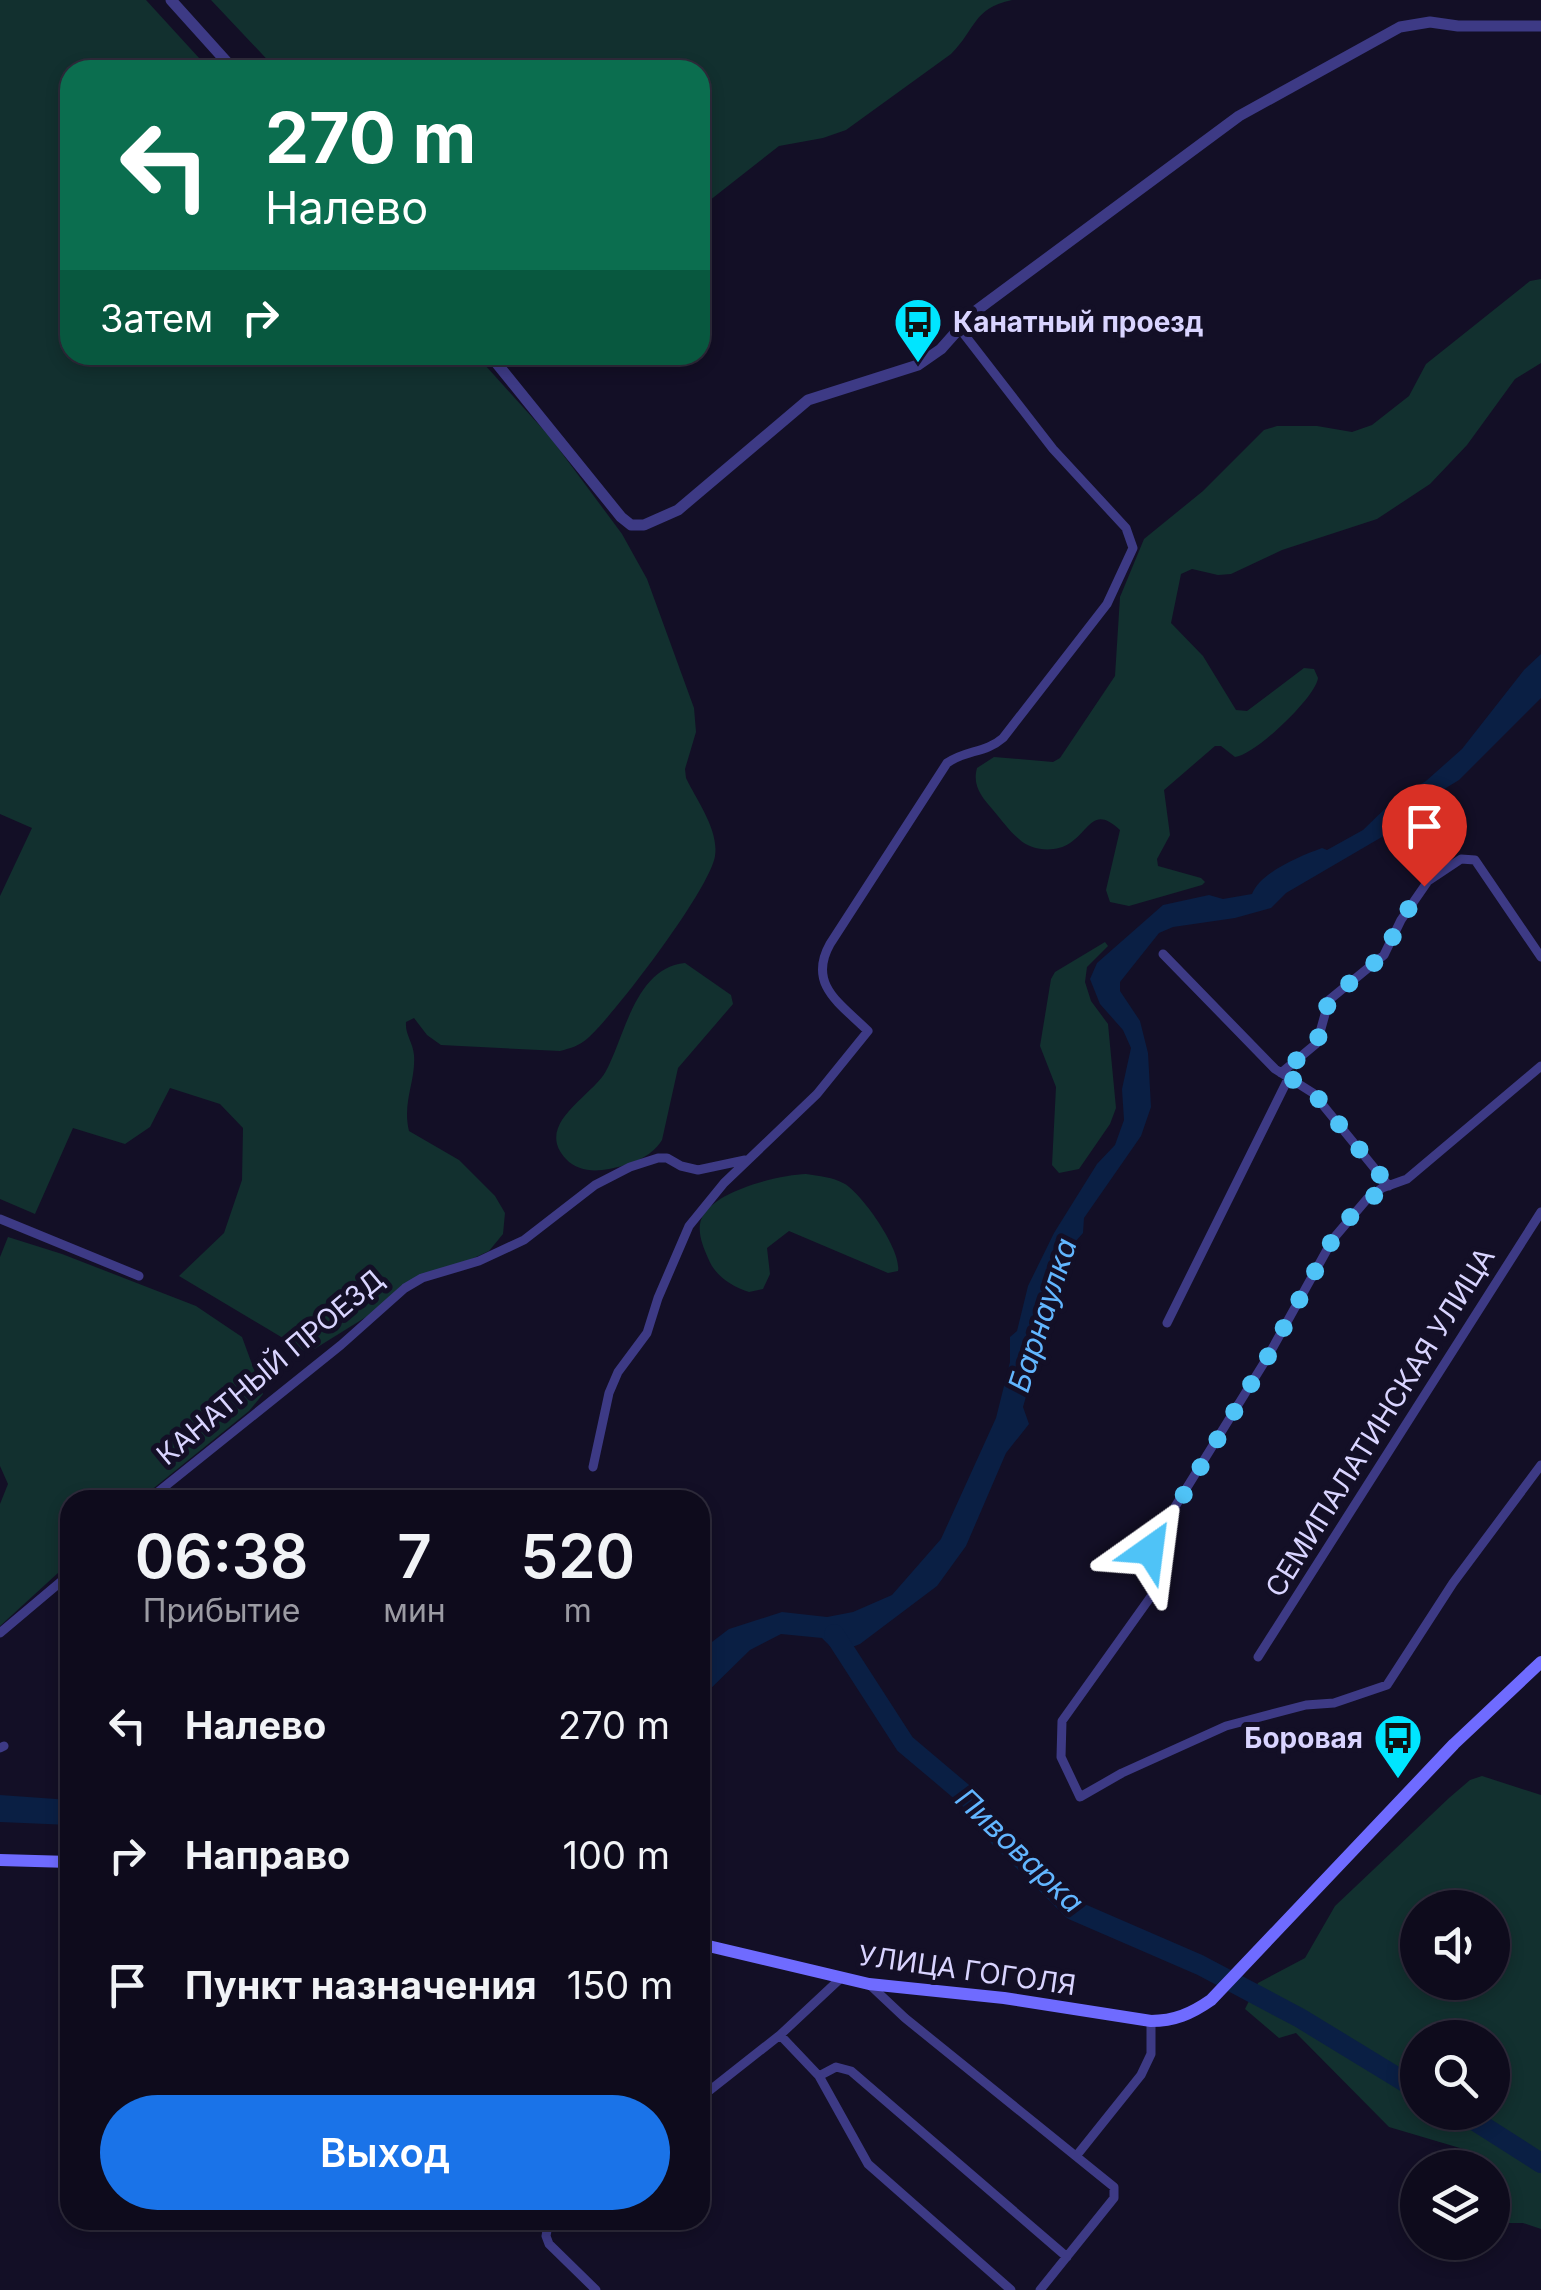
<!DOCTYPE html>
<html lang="ru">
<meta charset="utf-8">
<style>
:root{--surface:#0e0b1c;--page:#171425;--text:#f1f3f6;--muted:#9b9ba3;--line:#2e2b3b;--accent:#1a73e8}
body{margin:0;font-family:Inter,sans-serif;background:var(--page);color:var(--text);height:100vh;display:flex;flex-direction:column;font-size:38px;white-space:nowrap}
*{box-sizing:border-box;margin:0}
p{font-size:32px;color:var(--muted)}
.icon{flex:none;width:55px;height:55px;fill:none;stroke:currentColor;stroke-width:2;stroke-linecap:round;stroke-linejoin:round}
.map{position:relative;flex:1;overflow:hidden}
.panel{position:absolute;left:60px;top:1490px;width:650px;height:740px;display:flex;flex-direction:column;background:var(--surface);border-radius:30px;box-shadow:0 5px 15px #0003,0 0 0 2px var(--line)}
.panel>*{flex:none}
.guide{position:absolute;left:60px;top:60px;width:650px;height:305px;border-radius:30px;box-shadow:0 5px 15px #0003,0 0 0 2px var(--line);background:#0b6e4f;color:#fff;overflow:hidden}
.fabs{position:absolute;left:1400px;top:1890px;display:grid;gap:20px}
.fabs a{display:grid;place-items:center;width:110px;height:110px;border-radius:50%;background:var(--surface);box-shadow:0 5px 15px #0003,0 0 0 2px var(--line);font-size:50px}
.pin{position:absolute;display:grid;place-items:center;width:85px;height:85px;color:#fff;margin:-102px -42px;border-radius:50% 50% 50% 0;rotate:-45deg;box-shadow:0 0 10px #0007}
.pin .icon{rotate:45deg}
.me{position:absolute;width:110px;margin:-55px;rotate:31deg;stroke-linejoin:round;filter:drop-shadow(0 0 8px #0008)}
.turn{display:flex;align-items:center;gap:35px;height:210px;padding:0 40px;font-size:45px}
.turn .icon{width:130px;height:130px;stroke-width:2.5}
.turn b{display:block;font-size:70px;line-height:85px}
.then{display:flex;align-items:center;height:95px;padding:0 40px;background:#0003;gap:20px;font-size:38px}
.eta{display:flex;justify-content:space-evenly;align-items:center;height:170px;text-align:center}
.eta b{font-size:60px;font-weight:600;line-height:70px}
.cta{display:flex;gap:20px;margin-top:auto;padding:20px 40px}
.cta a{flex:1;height:115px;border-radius:60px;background:var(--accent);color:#fff;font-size:40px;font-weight:600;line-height:115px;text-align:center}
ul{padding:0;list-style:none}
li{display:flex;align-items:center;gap:30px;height:130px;padding:0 40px}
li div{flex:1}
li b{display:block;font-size:38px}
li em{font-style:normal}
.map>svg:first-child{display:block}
.green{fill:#12302f;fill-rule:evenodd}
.water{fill:#0a1f44}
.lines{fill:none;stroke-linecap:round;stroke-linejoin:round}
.river{stroke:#0a1f44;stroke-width:20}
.minor{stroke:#3d3a85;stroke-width:9}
.tertiary{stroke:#3d3a85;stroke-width:11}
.secondary{stroke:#6f6bff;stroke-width:12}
.route{stroke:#4fc3f7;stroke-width:18;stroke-dasharray:0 32.4}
.labels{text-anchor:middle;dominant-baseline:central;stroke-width:10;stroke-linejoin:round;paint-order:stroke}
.poi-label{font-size:28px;font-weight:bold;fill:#d9d4ff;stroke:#130f26;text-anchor:start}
.street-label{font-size:28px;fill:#d9d4ff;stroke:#130f26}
.water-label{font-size:30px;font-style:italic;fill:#62b6ff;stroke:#130f26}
</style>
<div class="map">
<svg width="1541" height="2290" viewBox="0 0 1541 2290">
<rect width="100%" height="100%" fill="#130f26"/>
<!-- green -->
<path class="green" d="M0,0H146L210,70H70V355H410L420,360L437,355H476L550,437L622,534L647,579L694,708L696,732L685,769L686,778C697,801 719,830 715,856C710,889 615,1014 588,1038C579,1046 571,1048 560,1051L441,1045L427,1035L414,1018L406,1022C405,1035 413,1042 414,1055C416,1081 402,1102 409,1131L459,1160L495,1196L505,1213L503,1234L489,1251L424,1281L308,1353L179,1276L224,1233L242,1180L243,1128L220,1104L170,1088L150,1127L125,1144L73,1128L35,1214L0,1199V896L32,828L0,814Z
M211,0H1012C972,9 977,28 951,54L846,130L823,138L779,146L700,208V70H277Z
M1541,279V363L1515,379L1467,445L1430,484L1377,519L1282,550L1231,574L1218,575L1192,569L1181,574L1171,623L1203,656L1236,710L1247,711L1304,668L1314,669L1318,678C1316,697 1254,756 1235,757L1221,746H1215L1164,790L1170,835L1157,859L1158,866L1201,878L1205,882L1202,885L1129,906L1110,902L1106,890L1120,830C1093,805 1090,830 1070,843C1056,853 1031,851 1019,839C1009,831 1001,819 993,810C982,797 972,786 977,768L994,757L1053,762L1060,758L1115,676L1120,597L1144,539L1203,491L1264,430L1277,426H1317L1352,432L1372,425L1409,396L1426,364L1530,281Z
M1105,942L1108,946L1087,967L1085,982L1091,1001L1108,1024L1116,1108L1110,1124L1079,1169L1059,1173L1052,1165L1056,1087L1040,1046L1051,979L1055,972Z
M685,963L731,995L733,1004L678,1068L662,1140C651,1158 629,1165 609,1169C594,1172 577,1171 566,1159C533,1124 593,1096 606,1071C625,1036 635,968 685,963Z
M806,1174C819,1176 833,1177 845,1184C863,1195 902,1251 898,1271L888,1273L789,1231L767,1248L770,1274L763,1289L749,1292C731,1286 715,1276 708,1258C703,1247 697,1232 701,1220C711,1191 779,1175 806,1174Z
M8,1237L62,1254L196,1306L242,1337L263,1394L249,1411L139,1500H70V1552L58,1573L0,1626V1504L8,1484L0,1466V1257Z
M1482,1776L1541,1795V2229L1523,2223H1493L1492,2168L1478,2167L1470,2151L1389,2127L1296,2033L1279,2038L1245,2009L1258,1983L1305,1958L1335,1906L1449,1798L1470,1780ZM1418,1908H1492V1982H1418ZM1418,2038H1492V2112H1418Z"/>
<!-- water -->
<path class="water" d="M1541,654V698L1459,780L1418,805L1387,834L1286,893L1271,908L1235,918L1173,927L1159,933L1120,982V991L1140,1021L1148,1053L1151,1107L1141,1136L1084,1218L1083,1233L1075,1242L1046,1327L1023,1407L1029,1424L1006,1453L966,1546L937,1586L860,1644L837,1653L822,1638L781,1634L750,1650L700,1699V1659L704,1648L729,1629L782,1612L827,1617L853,1612L892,1595L941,1539L996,1418L1010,1362V1337L1017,1331L1028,1286L1054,1233L1097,1164L1115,1145L1124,1120L1122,1089L1131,1048L1123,1030L1100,1004L1090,979L1097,963L1163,905L1209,895L1223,899L1252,894C1261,872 1300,856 1322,848L1327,850L1363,830L1394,800L1426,781L1462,749L1524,670Z
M0,1795L70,1800V1825L0,1822Z"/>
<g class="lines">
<!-- river -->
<path class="river" d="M834,1634L905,1744L969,1798L1000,1838L1073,1910L1200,1965L1300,2018L1418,2090
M1461,2112L1541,2163"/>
<!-- minor -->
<path class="minor" d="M1163,954L1275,1069L1313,1093L1389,1186
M1541,1066L1407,1179L1382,1188L1367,1199L1333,1239L1267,1358L1152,1544L1151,1562L1162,1581L1062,1721L1061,1757L1080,1797L1122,1773L1226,1726L1306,1705L1334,1703L1387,1685L1453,1583L1541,1465
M1281,1073L1317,1043L1329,1000L1384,955L1401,920L1428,881L1461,859L1475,860L1541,957
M0,1219L139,1276
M1167,1323L1289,1077
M593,1467L609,1393L618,1372L647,1333L658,1298L689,1226L724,1183L817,1094L868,1031C841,1004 807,985 830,944L947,763C965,750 986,753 1003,738L1107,604L1133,548L1126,528L1053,449L960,329
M148,1500L341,1345L405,1288L422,1278L479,1261L524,1240L595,1185L630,1167L658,1158H667L681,1166L698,1170L745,1160
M0,1633L70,1574
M1258,1657L1541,1212
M0,1748L4,1746
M871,1986L905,2018L1114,2187V2198L1040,2290
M780,2035L819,2076L868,2164L1011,2290
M819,2076L836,2067L851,2071L1067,2257
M700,2098L780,2035L841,1978
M1077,2155L1141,2075L1151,2054V2021
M549,2220L546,2236L549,2244L596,2290"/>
<!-- tertiary -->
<path class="tertiary" d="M171,0L234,70
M490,355L621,517L631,525H644L678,510L808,400L918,365L941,349L973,313L1239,116L1400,27L1430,22L1458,26H1541"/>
<!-- secondary -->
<path class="secondary" d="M0,1860L70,1862
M700,1944L869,1984L1004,1998L1151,2021C1174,2021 1191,2014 1211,2000L1454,1744L1541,1662"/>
</g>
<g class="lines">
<!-- route -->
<path class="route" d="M1150,1550L1267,1358L1333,1239L1359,1206L1389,1186L1313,1092L1282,1073L1317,1042L1329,1000L1384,955L1401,920L1424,886"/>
</g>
<!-- icons -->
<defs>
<g id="bus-pin" transform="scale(2.5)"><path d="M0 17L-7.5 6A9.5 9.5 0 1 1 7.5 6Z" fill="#00e5ff" stroke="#130f26"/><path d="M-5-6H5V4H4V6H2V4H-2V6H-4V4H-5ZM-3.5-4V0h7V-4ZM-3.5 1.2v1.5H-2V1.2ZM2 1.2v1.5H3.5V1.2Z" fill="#111"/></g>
</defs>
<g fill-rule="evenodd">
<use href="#bus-pin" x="918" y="322"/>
<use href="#bus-pin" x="1398" y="1738"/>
</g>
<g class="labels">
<!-- poi labels -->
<g class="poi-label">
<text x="953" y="322">Канатный проезд</text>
<text x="1363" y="1738" text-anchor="end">Боровая</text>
</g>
<!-- street labels -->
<g class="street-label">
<text transform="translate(270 1367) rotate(-40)">КАНАТНЫЙ ПРОЕЗД</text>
<text transform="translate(1380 1422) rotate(-58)">СЕМИПАЛАТИНСКАЯ УЛИЦА</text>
<text transform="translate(967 1970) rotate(8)">УЛИЦА ГОГОЛЯ</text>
</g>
<!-- water labels -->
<g class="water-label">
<text transform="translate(1042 1315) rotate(-72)">Барнаулка</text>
<text transform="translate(1020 1850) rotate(44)">Пивоварка</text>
</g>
</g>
</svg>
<div class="fabs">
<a><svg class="icon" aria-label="sound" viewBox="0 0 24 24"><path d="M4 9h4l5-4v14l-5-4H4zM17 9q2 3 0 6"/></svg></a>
<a><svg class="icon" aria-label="search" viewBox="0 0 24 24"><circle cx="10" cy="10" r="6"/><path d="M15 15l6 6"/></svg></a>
<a><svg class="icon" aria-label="layers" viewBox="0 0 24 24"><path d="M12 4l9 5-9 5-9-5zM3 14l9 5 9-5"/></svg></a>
</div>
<div class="pin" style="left:1424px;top:886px;background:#d93025"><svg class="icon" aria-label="arrive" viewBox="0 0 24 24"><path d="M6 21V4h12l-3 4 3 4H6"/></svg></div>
<svg class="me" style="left:1150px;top:1550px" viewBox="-20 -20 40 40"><path d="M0-17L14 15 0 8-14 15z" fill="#4fc3f7" stroke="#fff" stroke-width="4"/></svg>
<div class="guide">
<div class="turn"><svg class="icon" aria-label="left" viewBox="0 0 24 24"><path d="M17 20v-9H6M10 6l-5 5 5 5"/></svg><div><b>270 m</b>Налево</div></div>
<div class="then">Затем<svg class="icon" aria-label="right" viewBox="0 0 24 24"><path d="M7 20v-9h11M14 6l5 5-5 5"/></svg></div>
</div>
<section class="panel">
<div class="eta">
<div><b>06:38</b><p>Прибытие</p></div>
<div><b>7</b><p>мин</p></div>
<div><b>520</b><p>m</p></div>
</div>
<ul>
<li><svg class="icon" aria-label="left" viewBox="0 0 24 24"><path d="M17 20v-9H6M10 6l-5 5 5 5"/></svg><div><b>Налево</b></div><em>270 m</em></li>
<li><svg class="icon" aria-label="right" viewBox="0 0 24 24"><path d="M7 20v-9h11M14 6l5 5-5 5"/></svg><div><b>Направо</b></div><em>100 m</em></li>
<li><svg class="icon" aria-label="arrive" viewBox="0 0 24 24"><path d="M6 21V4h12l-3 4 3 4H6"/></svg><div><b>Пункт назначения</b></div><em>150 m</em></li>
</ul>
<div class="cta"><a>Выход</a></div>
</section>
</div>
